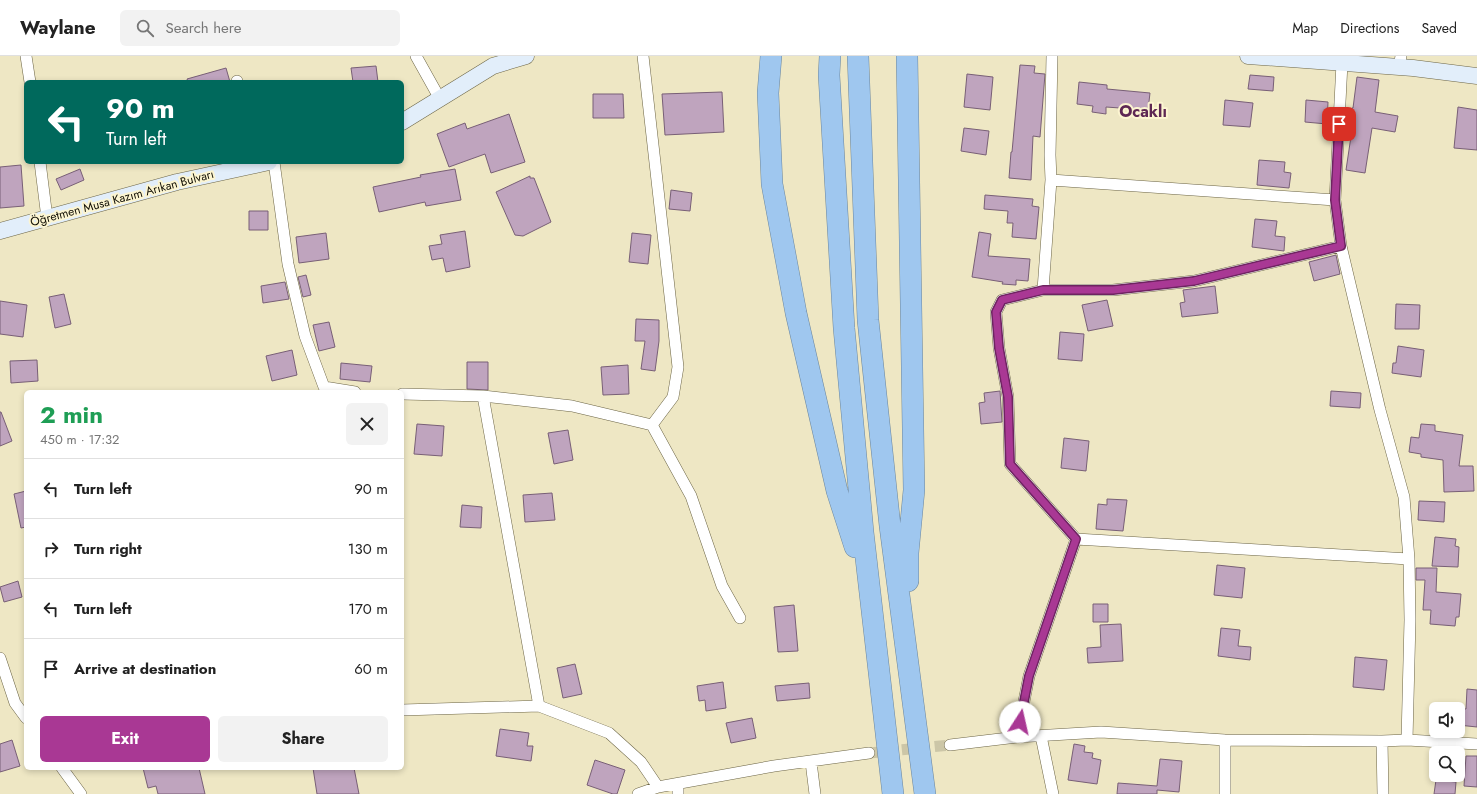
<!DOCTYPE html>
<meta charset="utf-8">
<style>
:root{--surface:#fff;--page:#f2f2f2;--text:#222;--muted:#767676;--line:#e0e0e0;--accent:#a93894}
body{margin:0;font-family:Jost,sans-serif;background:var(--page);color:var(--text);height:100vh;display:flex;flex-direction:column;font-size:15px;white-space:nowrap}
*{box-sizing:border-box;margin:0}
p{font-size:13px;color:var(--muted)}
.icon{flex:none;width:22px;height:22px;fill:none;stroke:currentColor;stroke-width:2;stroke-linecap:round;stroke-linejoin:round}
.map{position:relative;flex:1;overflow:hidden}
.details{position:absolute;left:24px;top:334px;width:380px;height:380px;display:flex;flex-direction:column;background:var(--surface);border-radius:6px;box-shadow:0 2px 6px #0003}
.details>*{flex:none}
.banner{position:absolute;left:24px;top:24px;width:380px;height:84px;border-radius:6px;box-shadow:0 2px 6px #0003;background:#00695c;color:#fff;overflow:hidden}
.controls{position:absolute;left:1429px;top:646px;display:grid;gap:8px}
.controls a{display:grid;place-items:center;width:36px;height:36px;border-radius:6px;background:var(--surface);box-shadow:0 2px 6px #0003;font-size:20px}
.pin{position:absolute;display:grid;place-items:center;width:34px;height:34px;color:#fff;margin:-17px;border-radius:8px;box-shadow:0 2px 6px #0006}
.me{position:absolute;width:44px;margin:-22px;rotate:10deg;stroke-linejoin:round;filter:drop-shadow(0 0 3px #0008)}
.turn{display:flex;align-items:center;gap:14px;height:84px;padding:0 16px;font-size:18px}
.turn .icon{width:52px;height:52px;stroke-width:2.5}
.turn b{display:block;font-size:28px;line-height:34px}
.round{display:grid;place-items:center;flex:none;width:42px;height:42px;border-radius:6px;background:var(--page)}
.overview{display:flex;align-items:center;justify-content:space-between;height:68px;padding:0 16px}
h1{font-size:24px;font-weight:700;line-height:30px;color:#1e9e55}
.button{display:flex;gap:8px;margin-top:auto;padding:8px 16px}
.button a{flex:1;height:46px;border-radius:6px;background:var(--accent);color:#fff;font-size:16px;font-weight:700;line-height:46px;text-align:center}
.button a+a{background:var(--page);color:var(--text)}
ul{padding:0;list-style:none}
li{display:flex;align-items:center;gap:12px;height:60px;padding:0 16px;border-top:1px solid var(--line)}
li div{flex:1}
li b{display:block;font-size:15px}
li em{font-style:normal}
header{display:flex;align-items:center;gap:24px;box-sizing:border-box;height:56px;padding:0 20px;background:var(--surface);border-bottom:1px solid var(--line)}
header strong{font-size:19px}
nav{display:flex;gap:22px;margin-inline-start:auto;font-size:14px}
.search{width:280px;height:36px;background:var(--page);display:flex;align-items:center;gap:10px;box-sizing:border-box;padding:0 14px;border-radius:6px;color:var(--muted);font-size:15px}
.map>svg:first-child{display:block}
.building{fill:#bfa4be;stroke:#785f76}
.lines{fill:none;stroke-linecap:round;stroke-linejoin:round}
.street-tunnel{stroke:#ccc6a7;stroke-width:11;stroke-dasharray:11 5.5;stroke-linecap:butt}
.street-casing{stroke:#6c6546;stroke-width:12}
.secondary-casing{stroke:#6c6546;stroke-width:17}
.highway-casing{stroke:#6c869c;stroke-width:22}
.street{stroke:#fff;stroke-width:11}
.secondary{stroke:#e2eefa;stroke-width:16}
.highway{stroke:#9fc7ef;stroke-width:21}
.route-casing{stroke:#6e2460;stroke-width:10}
.route{stroke:#a93894;stroke-width:7}
.labels{text-anchor:middle;dominant-baseline:central;stroke-width:4;stroke-linejoin:round;paint-order:stroke}
.street-label{font-size:12px;fill:#0e0c02;stroke:#fcf5d1}
.district-label{font-size:16px;font-weight:bold;fill:#5e2753;stroke:#fcf5d1}
</style>
<header>
<strong>Waylane</strong>
<div class="search"><svg class="icon" aria-label="search" viewBox="0 0 24 24"><circle cx="10" cy="10" r="6"/><path d="M15 15l6 6"/></svg>Search here</div>
<nav><a>Map</a><a>Directions</a><a>Saved</a></nav>
</header>
<div class="map">
<svg width="1477" height="738" viewBox="0 0 1477 738">
<rect width="100%" height="100%" fill="#eee7c4"/>
<!-- building -->
<path class="building" d="M1020,9L1035,10L1034,17L1045,18L1040,81L1033,80L1031,124L1009,122L1011,96H1012Z
M376,10L378,26H353L351,12Z
M226,12L230,26H188L187,23Z
M967,18L993,21L990,54L964,51Z
M1250,19L1274,21L1273,35L1248,33Z
M1357,21L1379,24L1375,56L1398,60L1395,76L1372,72L1365,117L1346,114L1353,67H1349L1352,52H1353Z
M1079,26L1107,29V33L1150,37L1148,54L1106,51V58L1092,56L1093,50L1077,48Z
M722,36L724,76L665,79L662,38Z
M593,38H623L624,62H593Z
M1225,44L1253,47L1250,71L1223,69Z
M1306,44L1328,46L1327,68L1305,66Z
M1458,51L1477,54V94L1454,92Z
M509,58L525,106L491,117L485,98L449,111L437,78L465,67L467,73Z
M964,72L989,75L986,99L961,95Z
M1259,104L1285,106L1284,116L1291,117L1289,132L1257,129Z
M21,109L24,150L0,152V111Z
M80,113L84,124L61,134L56,123Z
M455,113L461,144L426,150L425,146L379,156L373,131L421,121L420,119Z
M530,120V122H534L551,166L523,180L515,179L496,136Z
M671,134L692,137L690,155L669,153Z
M985,139L1033,143L1032,150L1039,151L1036,183L1012,181L1013,167H1007L1008,155L984,153Z
M249,155H268V174H249Z
M1255,163L1277,165L1275,180L1285,181L1284,195L1252,191Z
M465,175L470,211L446,216L443,202L432,204L429,190L442,188L440,179Z
M979,176L991,178L988,200L1030,203L1028,225L1016,224V229L1002,228L1003,226L972,221Z
M326,177L329,203L299,207L296,181Z
M632,177L651,179L648,208L629,206Z
M1336,199L1340,218L1314,225L1309,206Z
M306,219L311,239L303,241L298,221Z
M285,226L289,243L263,247L261,230Z
M1215,230L1218,257L1182,261L1180,247L1185,246L1183,234Z
M64,238L71,268L55,272L49,241Z
M1107,244L1113,270L1088,275L1082,249Z
M0,245L27,249L23,281L0,278Z
M1396,248L1420,249L1419,273H1395Z
M636,263L659,264V285L655,315L641,313L645,285H635Z
M329,266L335,291L319,295L313,269Z
M1060,276L1084,278L1082,305L1058,303Z
M1398,290L1424,294L1421,321L1392,317L1393,307H1396Z
M292,294L297,319L272,325L266,300Z
M37,304L38,325L11,327L10,305Z
M467,306H488V334L467,333Z
M341,307L372,310L370,326L340,323Z
M628,309L629,338L603,339L601,311Z
M1000,335L1002,366L981,368L979,347L985,346L984,337Z
M1331,335L1361,337L1360,352L1330,350Z
M0,356H1L12,385L0,390Z
M417,368L444,370L442,400L414,398Z
M1421,368L1435,369V375L1463,379L1459,410H1473L1474,435L1444,436L1443,404L1421,401V398L1409,396L1411,381L1419,382Z
M568,374L573,404L554,408L548,377Z
M1064,382L1089,385L1086,415L1061,412Z
M26,435V471L21,472L14,438Z
M552,437L555,464L525,466L523,439Z
M1107,443L1127,444L1123,475L1096,473L1098,448L1107,449Z
M1419,445L1445,446L1444,466L1418,464Z
M462,449L482,451L481,472L460,471Z
M1435,481L1456,483L1455,490L1459,491L1458,511L1432,510Z
M1217,509L1245,512L1242,542L1214,539Z
M1416,512H1437L1436,536L1461,538L1459,561H1456L1455,570L1430,568L1431,554H1423L1425,524H1416Z
M18,525L22,541L4,546L0,531Z
M1093,548H1108V566H1093Z
M794,549L798,595L778,596L774,551Z
M1121,568L1123,605L1088,607L1087,592L1101,591L1100,569Z
M1221,572L1240,574L1238,590L1251,591L1250,604L1218,600Z
M1355,601L1387,604L1384,634L1353,631Z
M575,608L582,638L563,642L557,612Z
M723,626L726,652L706,655L705,644L699,645L697,630Z
M809,627L810,642L777,645L775,630Z
M1467,633L1477,634V671L1458,669V652L1466,653Z
M752,662L756,682L731,687L726,667Z
M500,673L529,677L527,690H533L531,705L496,700Z
M12,684L20,710L0,716V688Z
M1074,688L1085,690L1084,696L1093,697L1092,702L1101,704L1097,728L1068,724Z
M1466,700H1477V731L1464,730Z
M1160,703L1182,705L1179,736L1157,734V738H1117L1118,727L1157,730Z
M595,704L625,714L617,738H613L587,729Z
M143,712H199L205,738H158L156,730L148,732Z
M313,712H354L359,738H317Z
M1436,724L1456,726L1455,738H1434Z"/>
<g class="lines">
<!-- street-tunnel -->
<path class="street-tunnel" d="M869,697L950,689"/>
<!-- street casing -->
<g class="street-casing">
<path id="street" d="M26,0L30,26
M416,0L440,43
M643,0L678,311L673,341L652,369
M1342,7L1335,144L1341,190L1380,354L1404,441L1409,503L1410,564L1407,684
M1399,11L1401,0
M237,25V26
M40,106L47,162
M274,106L288,208L305,280L324,331L355,336
M1051,124L1335,144
M1341,190L1194,225L1113,234H1043L1002,244L996,256L999,292L1008,341L1010,408L1076,483L1409,503
M1043,234L1051,124L1050,99L1052,0
M402,338L483,340L572,350L652,369L691,440L722,530L740,562
M483,340L539,650
M0,602L15,647L26,662
M402,654L539,650L609,677L641,706L658,731
M1041,680L1053,738
M1017,681L1029,620L1076,483
M1382,685L1383,738
M950,689L1017,681L1101,676L1225,684L1382,685L1407,684L1477,688
M811,706L815,738
M62,712L81,738
M678,728V738
M638,738L658,731L774,710L869,697
M1225,738V684"/>
</g>
<!-- secondary casing -->
<g class="secondary-casing">
<path id="secondary" d="M1248,0L1413,12L1477,20
M402,66L493,10L526,0
M0,175L177,126L269,106"/>
</g>
<!-- highway casing -->
<g class="highway-casing">
<path id="highway" d="M771,0L768,37L772,128L796,257L837,435L855,491
M830,0L829,19L844,272L863,476L893,738
M858,0L868,264L890,470L925,738
M907,0L914,434L908,497V525"/>
</g>
<!-- street -->
<use href="#street" class="street"/>
<!-- secondary -->
<use href="#secondary" class="secondary"/>
<!-- highway -->
<use href="#highway" class="highway"/>
</g>
<g class="lines">
<!-- route casing -->
<g class="route-casing">
<path id="route" d="M1020,666L1029,620L1076,483L1010,408L1008,341L999,292L996,256L1002,244L1043,234H1113L1194,225L1341,190L1335,144L1339,68"/>
</g>
<!-- route -->
<use href="#route" class="route"/>
</g>
<g class="labels">
<!-- street labels -->
<g class="street-label">
<text transform="translate(122 142) rotate(-15)">Öğretmen Musa Kazım Arıkan Bulvarı</text>
</g>
<!-- district labels -->
<g class="district-label">
<text x="1143" y="55">Ocaklı</text>
</g>
</g>
</svg>
<div class="controls">
<a><svg class="icon" aria-label="sound" viewBox="0 0 24 24"><path d="M4 9h4l5-4v14l-5-4H4zM17 9q2 3 0 6"/></svg></a>
<a><svg class="icon" aria-label="search" viewBox="0 0 24 24"><circle cx="10" cy="10" r="6"/><path d="M15 15l6 6"/></svg></a>
</div>
<div class="pin" style="left:1339px;top:68px;background:#d93025"><svg class="icon" aria-label="arrive" viewBox="0 0 24 24"><path d="M6 21V4h12l-3 4 3 4H6"/></svg></div>
<svg class="me" style="left:1020px;top:666px" viewBox="-20 -20 40 40"><circle r="19" fill="#fff"/><path d="M0-13L10 11 0 6-10 11z" fill="#a93894"/></svg>
<div class="banner">
<div class="turn"><svg class="icon" aria-label="left" viewBox="0 0 24 24"><path d="M17 20v-9H6M10 6l-5 5 5 5"/></svg><div><b>90 m</b>Turn left</div></div>
</div>
<section class="details">
<div class="overview"><div><h1>2 min</h1><p>450 m · 17:32</p></div><a class="round"><svg class="icon" aria-label="close" viewBox="0 0 24 24"><path d="M6 6l12 12M18 6L6 18"/></svg></a></div>
<ul>
<li><svg class="icon" aria-label="left" viewBox="0 0 24 24"><path d="M17 20v-9H6M10 6l-5 5 5 5"/></svg><div><b>Turn left</b></div><em>90 m</em></li>
<li><svg class="icon" aria-label="right" viewBox="0 0 24 24"><path d="M7 20v-9h11M14 6l5 5-5 5"/></svg><div><b>Turn right</b></div><em>130 m</em></li>
<li><svg class="icon" aria-label="left" viewBox="0 0 24 24"><path d="M17 20v-9H6M10 6l-5 5 5 5"/></svg><div><b>Turn left</b></div><em>170 m</em></li>
<li><svg class="icon" aria-label="arrive" viewBox="0 0 24 24"><path d="M6 21V4h12l-3 4 3 4H6"/></svg><div><b>Arrive at destination</b></div><em>60 m</em></li>
</ul>
<div class="button"><a>Exit</a><a>Share</a></div>
</section>
</div>
